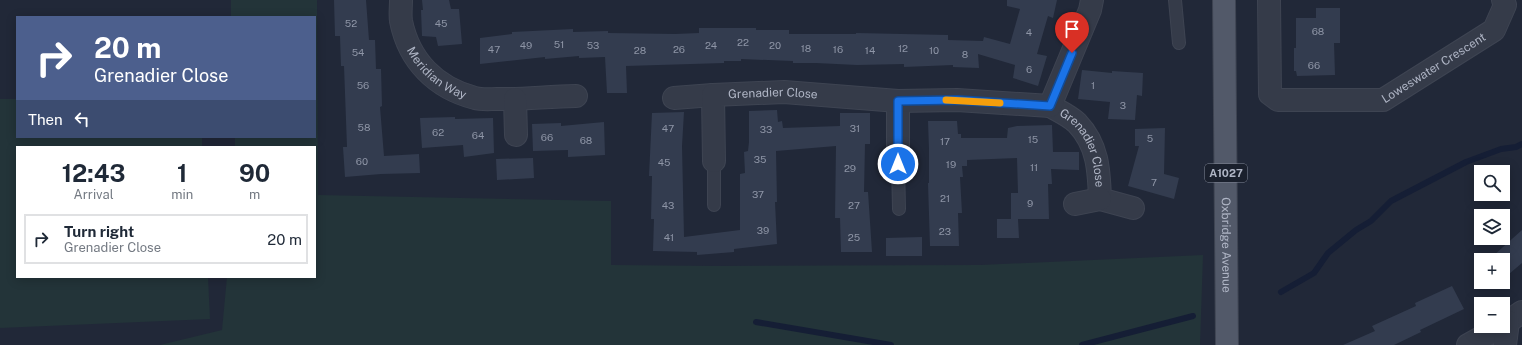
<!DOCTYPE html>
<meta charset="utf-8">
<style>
:root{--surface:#fff;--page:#f2f2f3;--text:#1f2937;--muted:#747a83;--line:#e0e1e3}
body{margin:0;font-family:"Public Sans",sans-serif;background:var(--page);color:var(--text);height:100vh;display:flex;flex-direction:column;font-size:15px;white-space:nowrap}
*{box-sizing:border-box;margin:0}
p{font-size:13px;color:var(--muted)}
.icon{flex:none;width:22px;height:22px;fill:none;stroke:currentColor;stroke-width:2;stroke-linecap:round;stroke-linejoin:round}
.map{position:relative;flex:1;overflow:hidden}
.sheet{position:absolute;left:16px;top:146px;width:300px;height:132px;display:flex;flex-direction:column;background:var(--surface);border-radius:0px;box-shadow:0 2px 10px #0003}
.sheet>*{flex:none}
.hud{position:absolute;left:16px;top:16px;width:300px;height:122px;border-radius:0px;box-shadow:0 2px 10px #0003;background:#4c5f8d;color:#fff;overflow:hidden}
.tools{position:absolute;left:1474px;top:165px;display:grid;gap:8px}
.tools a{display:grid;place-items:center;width:36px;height:36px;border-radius:0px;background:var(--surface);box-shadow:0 2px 10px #0003;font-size:20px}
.pin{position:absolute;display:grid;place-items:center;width:34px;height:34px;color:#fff;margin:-41px -17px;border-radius:50% 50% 50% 0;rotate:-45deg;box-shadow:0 0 4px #0007}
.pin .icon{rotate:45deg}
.me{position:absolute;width:44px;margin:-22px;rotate:0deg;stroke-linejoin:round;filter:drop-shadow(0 0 3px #0008)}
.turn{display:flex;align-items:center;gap:14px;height:84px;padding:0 12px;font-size:18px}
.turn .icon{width:52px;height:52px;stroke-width:2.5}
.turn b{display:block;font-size:28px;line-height:34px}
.then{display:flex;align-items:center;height:38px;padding:0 12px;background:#0003;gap:8px;font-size:15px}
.eta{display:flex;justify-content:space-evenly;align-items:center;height:68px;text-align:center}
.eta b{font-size:24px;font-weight:700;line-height:28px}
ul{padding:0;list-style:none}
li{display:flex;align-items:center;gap:12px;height:50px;margin:0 8px 6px;padding:0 4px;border:2px solid var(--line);border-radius:0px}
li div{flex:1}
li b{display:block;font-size:15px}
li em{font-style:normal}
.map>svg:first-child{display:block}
.green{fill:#233439}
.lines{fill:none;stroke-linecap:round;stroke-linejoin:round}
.stream{stroke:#151e35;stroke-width:6}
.building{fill:#333c4f}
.lane-casing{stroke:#3e4452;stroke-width:14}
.street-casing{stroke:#3e4452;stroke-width:24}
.primary-casing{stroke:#3e4452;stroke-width:24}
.lane{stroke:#353b49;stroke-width:12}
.street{stroke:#353b49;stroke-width:22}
.primary{stroke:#525969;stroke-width:22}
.route-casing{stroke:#114b97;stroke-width:10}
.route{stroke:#1a73e8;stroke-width:7}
.slow{stroke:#f59e0b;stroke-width:7}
.labels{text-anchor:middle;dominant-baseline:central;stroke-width:4;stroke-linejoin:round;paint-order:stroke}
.number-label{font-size:10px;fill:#8e95a6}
.shield{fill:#1a202d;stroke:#828897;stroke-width:1}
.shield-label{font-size:11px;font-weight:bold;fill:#afb5c5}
.street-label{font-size:12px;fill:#afb5c5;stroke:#1a202d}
</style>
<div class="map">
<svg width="1522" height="345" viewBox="0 0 1522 345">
<rect width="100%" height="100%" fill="#212838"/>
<!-- green -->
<path class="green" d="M231,0H317L318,195L611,201V265L716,266L981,265L1203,255L1200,345H160L222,330L227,277H315V147H235V137H315V17H231Z
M0,99H17V137H202V147H17V277H208L210,319L0,328Z"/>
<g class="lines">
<!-- stream -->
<path class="stream" d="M1281,292L1314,273L1328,253L1356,230L1371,221L1391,201L1466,162L1501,149L1516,147L1522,144
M756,322L891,345
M1082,345L1193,316"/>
</g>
<!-- building -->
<path class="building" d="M334,0H366L369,40H375L376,69H381L382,106L380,107L384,156L419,154L420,173L381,174L345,177L343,147H347L344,66H341L340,36H335Z
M422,0H449L451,9H459L462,44L438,46L436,37L422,36L421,10H423Z
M1007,0H1057L1053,18L1048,16L1037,54L1047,56L1038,86L1013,78L1015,65L978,54L979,68L953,67V65L904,67V64L857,65L816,63H793V61L741,59V61H724V63L626,66L627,93H607L605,57L579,58V56L545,59V57L480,64V38L512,34V32L573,29V32L608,31V33L675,34L699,33V28H756V30H789V34H856V33L948,35V40L983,41L984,37L1010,44L1020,9L1007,6Z
M1316,8H1340V43H1334L1335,75L1297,76L1296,71H1294V48H1296V18H1316Z
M1082,70L1112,73V71L1143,73L1142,96L1137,95L1135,120L1108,119L1110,102L1078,99Z
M777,110L778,122L782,121L783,128L840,126V113H870V144H865L864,192H868L872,252H841L840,218H835L836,146L776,151L777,202H775L777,244L734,249V252L697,255V252L653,251L654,219H651L652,176H649L652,113L684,112L682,146L684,237L740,230V174L745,173L744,152L748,151L749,142V111Z
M455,117V119L493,118L494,153L464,157L463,145L422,148L420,118Z
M928,121H957L958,134H961V138H1007L1008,128L1017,126L1052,125L1053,152H1079V170L1051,169L1052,184H1048L1049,219H1018L1019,238H997V219H1011V193H1018L1017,158L967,160V166H962L963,177H960L962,213H958L959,246H930L928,183H929V149Z
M604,122L605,155L568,157V150L533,151L532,124L561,123V126Z
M1165,128L1164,174L1179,178L1174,199L1128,186L1139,146H1135V129Z
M533,158L534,178L497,180L496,159Z
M1522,230V263L1509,274L1503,267V260H1497L1493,256Z
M922,237V256H886V238Z
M1452,286L1464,309L1420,330L1421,332L1394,345H1343L1375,331L1372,326L1416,306L1415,303Z"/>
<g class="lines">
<!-- lane casing -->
<g class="lane-casing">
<path id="lane" d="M1175,0L1179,43
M714,161V205
M898,164L899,209"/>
</g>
<!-- street casing -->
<g class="street-casing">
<g id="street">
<path id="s1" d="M401,0C401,7 400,15 401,21C409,61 436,88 475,98C482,100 490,99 497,99C523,100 549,96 576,96"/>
<path id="s2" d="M1269,0L1270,94L1278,100H1383L1494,30L1505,5L1503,0"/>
<path d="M674,98L713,95"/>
<path d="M515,99L516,135"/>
<path d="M898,101V164"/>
<path id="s3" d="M1050,106C1059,111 1070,116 1077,123C1098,145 1099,170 1100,199L1133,208"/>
<path id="s4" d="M714,161L713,95L784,92L898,101L957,100L1050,106L1090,10L1092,0"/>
<path d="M1075,204L1100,199"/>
<path d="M1503,325L1522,312"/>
<path d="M1468,345L1502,326"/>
<path d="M1505,345L1508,322"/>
</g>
</g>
<!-- primary casing -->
<g class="primary-casing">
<g id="primary">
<path id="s5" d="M1224,0L1227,345"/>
</g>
</g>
<!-- lane -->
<use href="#lane" class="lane"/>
<!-- street -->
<use href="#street" class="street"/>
<!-- primary -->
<use href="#primary" class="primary"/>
</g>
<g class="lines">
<!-- route casing -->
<g class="route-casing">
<path id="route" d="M898,164V101L957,100L1050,106L1072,53"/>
</g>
<!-- route -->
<use href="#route" class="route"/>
<!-- slow -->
<path class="slow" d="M946,100L1000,103"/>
</g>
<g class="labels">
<!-- number labels -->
<g class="number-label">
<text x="351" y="23">52</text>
<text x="441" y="23">45</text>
<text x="1318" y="31">68</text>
<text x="1029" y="32">4</text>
<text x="743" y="42">22</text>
<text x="559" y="44">51</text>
<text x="526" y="45">49</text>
<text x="593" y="45">53</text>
<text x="711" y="45">24</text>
<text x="775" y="45">20</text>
<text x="806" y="48">18</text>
<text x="903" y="48">12</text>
<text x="494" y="49">47</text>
<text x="679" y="49">26</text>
<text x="838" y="49">16</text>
<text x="640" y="50">28</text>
<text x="870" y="50">14</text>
<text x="934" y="50">10</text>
<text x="358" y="52">54</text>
<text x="965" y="54">8</text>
<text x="1314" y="65">66</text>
<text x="1029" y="69">6</text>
<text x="363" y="85">56</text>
<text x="1093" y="85">1</text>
<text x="1123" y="105">3</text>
<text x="364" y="127">58</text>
<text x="668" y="128">47</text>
<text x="855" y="128">31</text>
<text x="766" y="129">33</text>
<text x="438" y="132">62</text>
<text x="478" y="135">64</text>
<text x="547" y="137">66</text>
<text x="1150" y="138">5</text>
<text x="1033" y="139">15</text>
<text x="586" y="140">68</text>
<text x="945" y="141">17</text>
<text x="760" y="159">35</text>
<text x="362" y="161">60</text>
<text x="664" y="162">45</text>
<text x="951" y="164">19</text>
<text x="1034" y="167">11</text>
<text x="850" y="168">29</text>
<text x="1154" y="182">7</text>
<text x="758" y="194">37</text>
<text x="945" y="198">21</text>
<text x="1030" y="203">9</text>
<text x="668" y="205">43</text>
<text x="854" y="205">27</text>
<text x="763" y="230">39</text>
<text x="945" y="231">23</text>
<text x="669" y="237">41</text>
<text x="854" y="237">25</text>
</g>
<!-- shield labels -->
<rect class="shield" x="1205" y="164" width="42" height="18" rx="3"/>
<g class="shield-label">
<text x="1226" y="173">A1027</text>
</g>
<!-- street labels -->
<g class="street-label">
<text stroke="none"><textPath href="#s2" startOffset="269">Loweswater Crescent</textPath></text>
<text stroke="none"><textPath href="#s1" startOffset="87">Meridian Way</textPath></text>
<text stroke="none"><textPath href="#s4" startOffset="126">Grenadier Close</textPath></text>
<text stroke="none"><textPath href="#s3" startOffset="57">Grenadier Close</textPath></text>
<text stroke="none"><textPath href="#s5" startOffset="245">Oxbridge Avenue</textPath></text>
</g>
</g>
</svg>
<div class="tools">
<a><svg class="icon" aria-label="search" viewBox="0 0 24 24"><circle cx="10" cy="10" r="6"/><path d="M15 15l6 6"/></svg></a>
<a><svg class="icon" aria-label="layers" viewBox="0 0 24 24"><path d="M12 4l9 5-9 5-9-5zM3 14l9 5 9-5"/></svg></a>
<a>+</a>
<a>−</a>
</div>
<div class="pin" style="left:1072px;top:53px;background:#d93025"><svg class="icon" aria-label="arrive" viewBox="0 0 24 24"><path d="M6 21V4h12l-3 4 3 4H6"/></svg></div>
<svg class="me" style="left:898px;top:164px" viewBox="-20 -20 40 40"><circle r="17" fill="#1a73e8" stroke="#fff" stroke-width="3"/><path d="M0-11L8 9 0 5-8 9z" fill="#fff"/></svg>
<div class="hud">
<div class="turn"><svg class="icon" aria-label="right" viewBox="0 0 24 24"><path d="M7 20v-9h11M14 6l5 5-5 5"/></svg><div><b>20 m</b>Grenadier Close</div></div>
<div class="then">Then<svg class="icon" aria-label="left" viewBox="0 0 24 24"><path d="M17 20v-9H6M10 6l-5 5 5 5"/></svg></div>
</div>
<section class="sheet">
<div class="eta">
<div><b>12:43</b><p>Arrival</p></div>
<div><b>1</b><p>min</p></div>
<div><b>90</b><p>m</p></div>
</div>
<ul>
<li><svg class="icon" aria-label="right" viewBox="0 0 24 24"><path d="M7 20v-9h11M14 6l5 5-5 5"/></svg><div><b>Turn right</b><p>Grenadier Close</p></div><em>20 m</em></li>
</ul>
</section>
</div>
